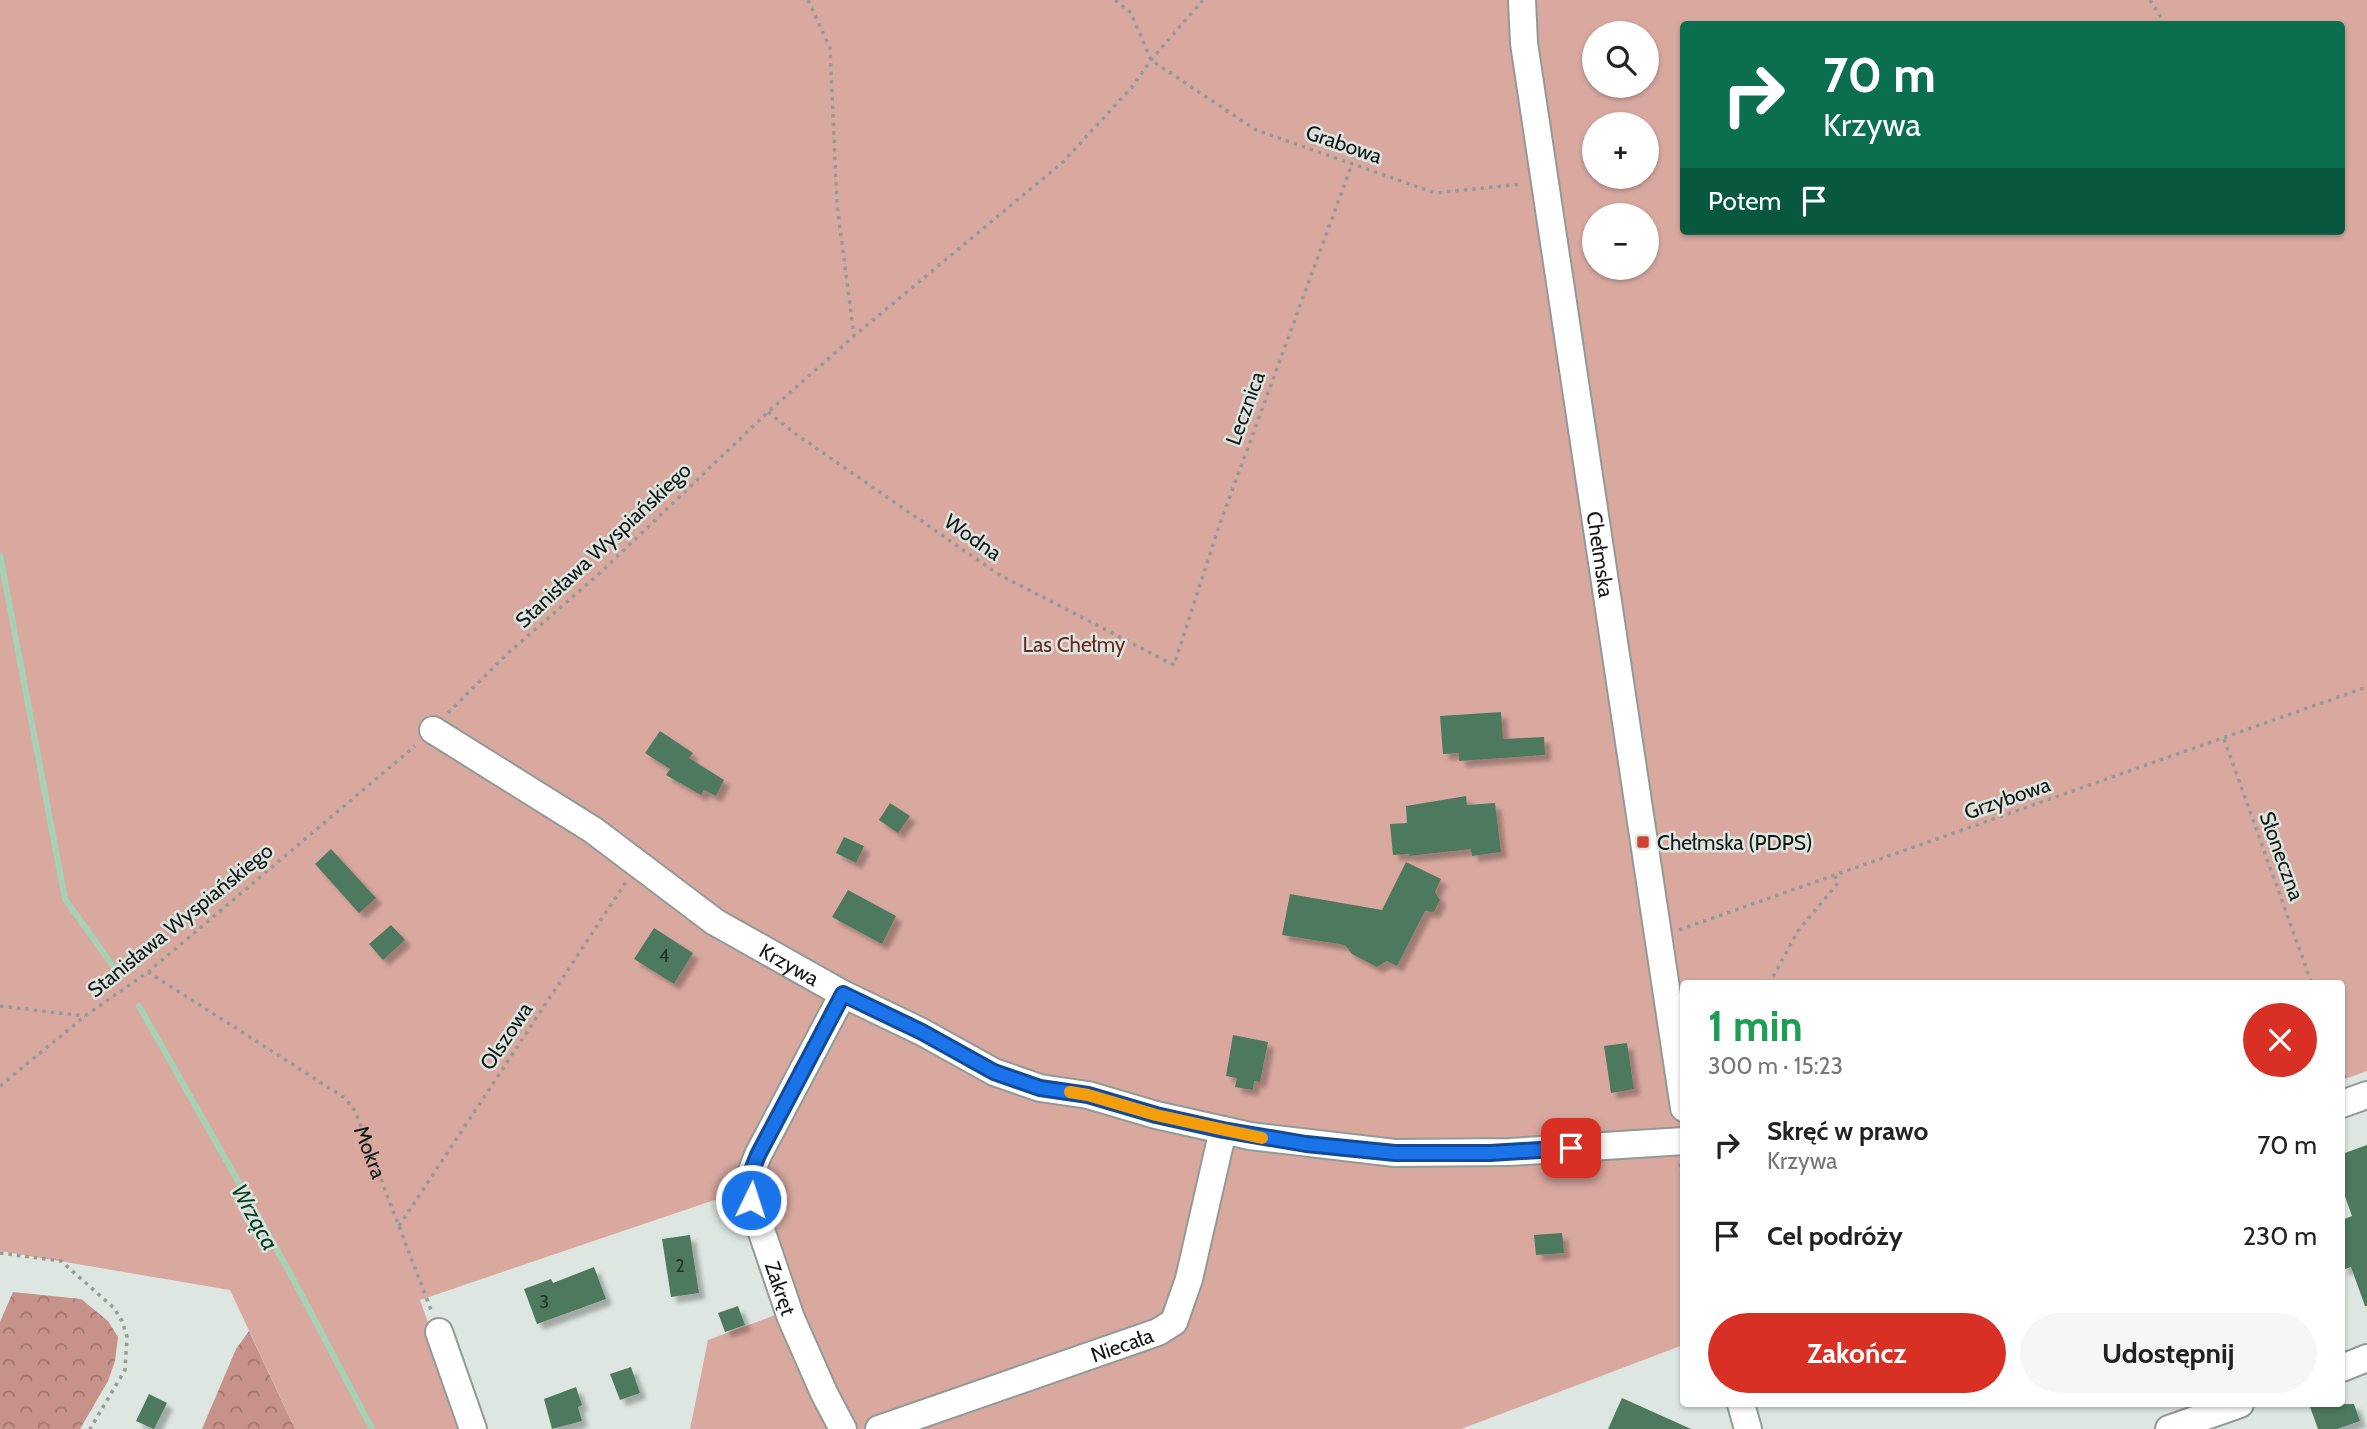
<!DOCTYPE html>
<html lang="pl">
<meta charset="utf-8">
<style>
:root{--surface:#fff;--page:#f6f6f6;--text:#222;--muted:#767676;--accent:#d93025}
body{margin:0;font-family:Cabin,sans-serif;background:var(--page);color:var(--text);height:100vh;display:flex;flex-direction:column;font-size:26px;white-space:nowrap}
*{box-sizing:border-box;margin:0}
p{font-size:23px;color:var(--muted)}
.icon{flex:none;width:38px;height:38px;fill:none;stroke:currentColor;stroke-width:2;stroke-linecap:round;stroke-linejoin:round}
.map{position:relative;flex:1;overflow:hidden}
.side{position:absolute;left:1680px;top:980px;width:665px;height:427px;display:flex;flex-direction:column;background:var(--surface);border-radius:7px;box-shadow:0 2px 5px #0004}
.side>*{flex:none}
.hud{position:absolute;left:1680px;top:21px;width:665px;height:214px;border-radius:7px;box-shadow:0 2px 5px #0004;background:#0b6e4f;color:#fff;overflow:hidden}
.fabs{position:absolute;left:1582px;top:21px;display:grid;gap:14px}
.fabs a{display:grid;place-items:center;width:77px;height:77px;border-radius:50%;background:var(--surface);box-shadow:0 2px 5px #0004;font-size:35px}
.pin{position:absolute;display:grid;place-items:center;width:60px;height:60px;color:#fff;margin:-30px;border-radius:14px;box-shadow:0 4px 10px #0006}
.me{position:absolute;width:77px;margin:-38px;rotate:4deg;stroke-linejoin:round;filter:drop-shadow(0 0 5px #0008)}
.turn{display:flex;align-items:center;gap:24px;height:147px;padding:0 28px;font-size:32px}
.turn .icon{width:91px;height:91px;stroke-width:2.5}
.turn b{display:block;font-size:49px;line-height:60px}
.then{display:flex;align-items:center;height:66px;padding:0 28px;background:#0003;gap:14px;font-size:26px}
.round{display:grid;place-items:center;flex:none;width:74px;height:74px;border-radius:37px;background:var(--page)}
.headline{display:flex;align-items:center;justify-content:space-between;height:119px;padding:0 28px}
h1{font-size:42px;font-weight:700;line-height:52px;color:#1e9e55}
.action{display:flex;gap:14px;margin-top:auto;padding:14px 28px}
.action a{flex:1;height:80px;border-radius:42px;background:var(--accent);color:#fff;font-size:28px;font-weight:700;line-height:80px;text-align:center}
.action a+a{background:var(--page);color:var(--text)}
ul{padding:0;list-style:none}
li{display:flex;align-items:center;gap:21px;height:91px;padding:0 28px}
li div{flex:1}
li b{display:block;font-size:26px}
li em{font-style:normal}
.map>svg:first-child{display:block}
.forest{fill:url(#forest-crowns)}
.park{fill:#d9a9a0;fill-rule:evenodd}
.lines{fill:none;stroke-linecap:round;stroke-linejoin:round}
.stream{stroke:#a5d2b4;stroke-width:6}
.building{fill:#4e795e;filter:url(#shadow)}
.minor-casing{stroke:#929a95;stroke-width:30}
.path{stroke:#959c98;stroke-width:3.5;stroke-dasharray:3.5 5;stroke-linecap:butt}
.minor{stroke:#fff;stroke-width:26}
.route-casing{stroke:#114b97;stroke-width:18}
.route{stroke:#1a73e8;stroke-width:12}
.slow{stroke:#f59e0b;stroke-width:12}
.poi-dot{fill:#cf4233;stroke:#dde6e0;stroke-width:2.5}
.labels{text-anchor:middle;dominant-baseline:central;stroke-width:5;stroke-linejoin:round;paint-order:stroke}
.number-label{font-size:18px;fill:#223027}
.street-label{font-size:21px;fill:#141715;stroke:#dde6e0}
.park-label{font-size:21px;fill:#682820;stroke:#dde6e0}
.poi-label{font-size:21px;fill:#141715;stroke:#dde6e0;text-anchor:start}
.water-label{font-size:23px;font-style:italic;fill:#043e22;stroke:#dde6e0}
</style>
<div class="map">
<svg width="2367" height="1429" viewBox="0 0 2367 1429">
<defs>
<pattern id="forest-crowns" width="20" height="18" patternUnits="userSpaceOnUse" patternTransform="scale(1.75)"><rect width="20" height="18" fill="#c69289"/><path d="M2 6a3 3 0 1 1 6 0M12 15a3 3 0 1 1 6 0" fill="none" stroke="#a0766f"/></pattern>
<filter id="shadow"><feDropShadow dx="6" dy="6" stdDeviation="2" flood-color="#0004"/></filter>
</defs>
<rect width="100%" height="100%" fill="#dde6e0"/>
<!-- forest -->
<path class="forest" d="M13,1292L81,1299L108,1321L118,1337L115,1361L108,1381L80,1429H0V1322Z
M249,1331L295,1429H202L236,1349Z"/>
<!-- park -->
<path class="park" d="M0,0H2367V1071L2342,1080V984H1684L1683,1345L1461,1429H690L708,1340L781,1313L738,1192L420,1300L464,1425L461,1429H295L230,1290L0,1251ZM1684,24H2342V231H1684ZM1594,33H1647V86H1594ZM1594,124H1647V177H1594ZM1594,215H1647V268H1594Z"/>
<g class="lines">
<!-- stream -->
<path class="stream" d="M0,555L65,899L115,969
M139,1006L290,1273L372,1429"/>
</g>
<!-- building -->
<path class="building" d="M1501,712L1503,739L1544,737L1545,755L1459,761V753L1443,754L1440,716Z
M660,731L693,753L689,758L724,780L716,796L704,790L701,795L666,775L670,769L645,753Z
M1466,796L1467,805L1495,803L1501,852L1472,856L1471,849L1409,856L1410,854L1393,855L1390,824L1407,823L1406,806Z
M890,803L910,816L898,833L879,820Z
M844,837L864,846L856,863L836,853Z
M331,849L376,898L359,913L315,864Z
M1406,862L1441,879L1435,892L1440,900L1434,912L1425,911L1397,966L1387,961L1377,967L1352,954L1345,945L1282,935L1290,894L1382,910Z
M848,890L896,916L882,944L832,917Z
M391,925L405,940L383,960L369,944Z
M654,928L693,953L674,984L634,959Z
M1233,1035L1268,1042L1260,1082L1254,1081L1253,1090L1235,1087L1237,1078L1226,1076Z
M1627,1043L1634,1089L1611,1093L1604,1046Z
M2367,1145V1306H2365L2351,1267L2342,1270V1220L2352,1216L2342,1188V1154Z
M1562,1233L1564,1253L1536,1255L1534,1235Z
M690,1235L699,1293L671,1297L662,1239Z
M594,1267L606,1299L537,1324L524,1289L551,1279L553,1283Z
M738,1306L745,1325L725,1332L718,1313Z
M631,1367L640,1393L620,1400L610,1374Z
M576,1387L582,1405L578,1407L582,1421L552,1429L544,1399Z
M149,1394L167,1403L154,1429L136,1421Z
M1622,1398L1691,1429H1608Z
M2309,1404H2354L2360,1421L2337,1429H2318Z"/>
<g class="lines">
<!-- minor casing -->
<g class="minor-casing">
<g id="minor">
<path id="s2" d="M1522,0L1524,43L1684,1108"/>
<path id="s3" d="M433,730L593,830L715,922L843,994L922,1032L994,1072L1040,1088L1088,1095L1156,1115L1250,1136L1395,1153L1510,1152L1684,1141"/>
<path id="s4" d="M843,994L758,1155L749,1178L751,1200L791,1318L824,1393L843,1429"/>
<path d="M2342,1104L2367,1095"/>
<path d="M439,1332L473,1429"/>
<path d="M2342,1368L2367,1358"/>
<path d="M1741,1404L1748,1429"/>
<path id="s5" d="M879,1429L1158,1332L1174,1322L1189,1279L1223,1130"/>
<path d="M2169,1429L2240,1404"/>
</g>
</g>
<!-- path -->
<g class="path">
<path d="M808,0L830,48L837,205L854,336"/>
<path d="M1115,0L1131,13L1151,60L1256,130L1435,193L1522,184"/>
<path d="M2150,0L2165,24"/>
<path d="M768,412L793,432L998,574L1174,665L1218,529L1352,164"/>
<path d="M448,713L507,654L600,573L768,412L854,336L1063,162L1132,87L1151,60L1203,0"/>
<path d="M2224,739L2312,984"/>
<path d="M1679,930L2367,687"/>
<path id="s1" d="M148,972L345,1098L355,1111L431,1310"/>
<path d="M1769,984L1798,931L1838,883L1835,876"/>
<path d="M0,1006L85,1016"/>
<path d="M2342,1067L2345,1078"/>
<path d="M0,1086L85,1016L148,972L415,746"/>
<path d="M1680,1164L1684,1189"/>
<path d="M399,1226L626,882"/>
<path d="M0,1253L61,1261L114,1308L122,1321L127,1337L125,1370L90,1429"/>
</g>
<!-- minor -->
<use href="#minor" class="minor"/>
</g>
<g class="lines">
<!-- route casing -->
<g class="route-casing">
<path id="route" d="M751,1200L749,1178L758,1155L843,994L922,1032L994,1072L1040,1088L1088,1095L1156,1115L1223,1130L1306,1144L1395,1153H1490L1571,1148"/>
</g>
<!-- route -->
<use href="#route" class="route"/>
<!-- slow -->
<path class="slow" d="M1070,1092L1088,1095L1156,1115L1262,1138"/>
</g>
<!-- markers -->
<rect class="poi-dot" x="1636" y="835" width="14" height="14" rx="3.5"/>
<g class="labels">
<!-- number labels -->
<g class="number-label">
<text x="664" y="956">4</text>
<text x="680" y="1266">2</text>
<text x="544" y="1302">3</text>
</g>
<!-- street labels -->
<g class="street-label">
<text transform="translate(1344 144) rotate(19)">Grabowa</text>
<text transform="translate(1245 408) rotate(-70)">Lecznica</text>
<text transform="translate(973 537) rotate(35)">Wodna</text>
<text transform="translate(603 545) rotate(-43)">Stanisława Wyspiańskiego</text>
<text stroke="none"><textPath href="#s2" startOffset="560">Chełmska</textPath></text>
<text transform="translate(2007 798) rotate(-19)">Grzybowa</text>
<text transform="translate(2282 856) rotate(70)">Słoneczna</text>
<text transform="translate(180 920) rotate(-39)">Stanisława Wyspiańskiego</text>
<text stroke="none"><textPath href="#s3" startOffset="427">Krzywa</textPath></text>
<text transform="translate(506 1036) rotate(-56)">Olszowa</text>
<text stroke="none"><textPath href="#s1" startOffset="294">Mokra</textPath></text>
<text stroke="none"><textPath href="#s4" startOffset="322">Zakręt</textPath></text>
<text stroke="none"><textPath href="#s5" startOffset="257">Niecała</textPath></text>
</g>
<!-- park labels -->
<g class="park-label">
<text x="1074" y="644">Las Chełmy</text>
</g>
<!-- poi labels -->
<g class="poi-label">
<text x="1657" y="842">Chełmska (PDPS)</text>
</g>
<!-- water labels -->
<g class="water-label">
<text transform="translate(255 1217) rotate(61)">Wrząca</text>
</g>
</g>
</svg>
<div class="fabs">
<a><svg class="icon" aria-label="search" viewBox="0 0 24 24"><circle cx="10" cy="10" r="6"/><path d="M15 15l6 6"/></svg></a>
<a>+</a>
<a>−</a>
</div>
<div class="pin" style="left:1571px;top:1148px;background:#d93025"><svg class="icon" aria-label="arrive" viewBox="0 0 24 24"><path d="M6 21V4h12l-3 4 3 4H6"/></svg></div>
<svg class="me" style="left:751px;top:1200px" viewBox="-20 -20 40 40"><circle r="17" fill="#1a73e8" stroke="#fff" stroke-width="3"/><path d="M0-11L8 9 0 5-8 9z" fill="#fff"/></svg>
<div class="hud">
<div class="turn"><svg class="icon" aria-label="right" viewBox="0 0 24 24"><path d="M7 20v-9h11M14 6l5 5-5 5"/></svg><div><b>70 m</b>Krzywa</div></div>
<div class="then">Potem<svg class="icon" aria-label="arrive" viewBox="0 0 24 24"><path d="M6 21V4h12l-3 4 3 4H6"/></svg></div>
</div>
<section class="side">
<div class="headline"><div><h1>1 min</h1><p>300 m · 15:23</p></div><a class="round" style="background:#d93025;color:#fff"><svg class="icon" aria-label="close" viewBox="0 0 24 24"><path d="M6 6l12 12M18 6L6 18"/></svg></a></div>
<ul>
<li><svg class="icon" aria-label="right" viewBox="0 0 24 24"><path d="M7 20v-9h11M14 6l5 5-5 5"/></svg><div><b>Skręć w prawo</b><p>Krzywa</p></div><em>70 m</em></li>
<li><svg class="icon" aria-label="arrive" viewBox="0 0 24 24"><path d="M6 21V4h12l-3 4 3 4H6"/></svg><div><b>Cel podróży</b></div><em>230 m</em></li>
</ul>
<div class="action"><a>Zakończ</a><a>Udostępnij</a></div>
</section>
</div>
